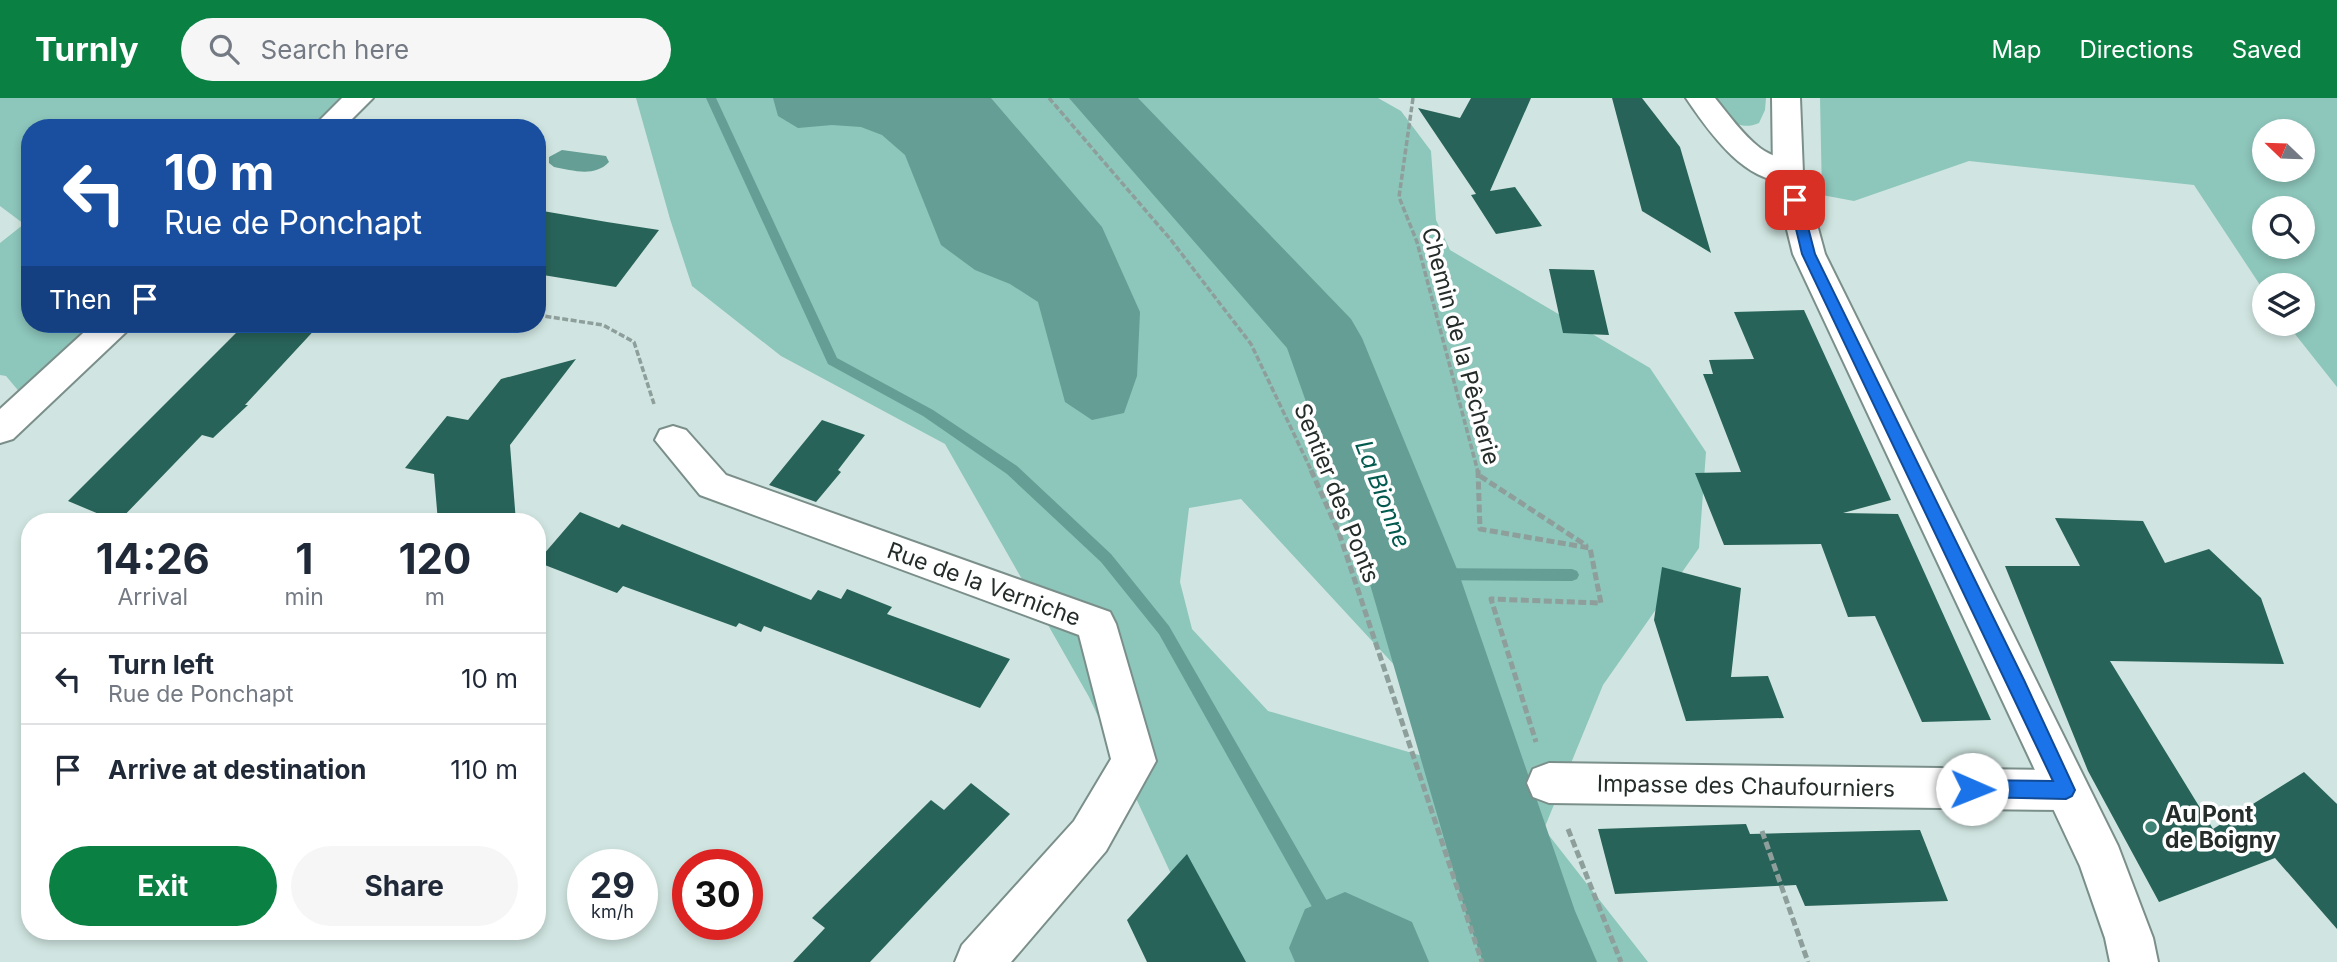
<!DOCTYPE html>
<meta charset="utf-8">
<style>
:root{--surface:#fff;--page:#f6f6f7;--text:#1f2937;--muted:#747a83;--line:#e0e1e3;--accent:#0b8043}
body{margin:0;font-family:Inter,sans-serif;background:var(--page);color:var(--text);height:100vh;display:flex;flex-direction:column;font-size:26px;white-space:nowrap}
*{box-sizing:border-box;margin:0}
p{font-size:23px;color:var(--muted)}
.icon{flex:none;width:38px;height:38px;fill:none;stroke:currentColor;stroke-width:2;stroke-linecap:round;stroke-linejoin:round}
.map{position:relative;flex:1;overflow:hidden}
.side{position:absolute;left:21px;top:415px;width:525px;height:427px;display:flex;flex-direction:column;background:var(--surface);border-radius:28px;box-shadow:0 4px 10px #0003}
.side>*{flex:none}
.top-card{position:absolute;left:21px;top:21px;width:525px;height:214px;border-radius:28px;box-shadow:0 4px 10px #0003;background:#1a4fa0;color:#fff;overflow:hidden}
.needle{width:46px;rotate:293deg}
.controls{position:absolute;left:2252px;top:21px;display:grid;gap:14px}
.controls a{display:grid;place-items:center;width:63px;height:63px;border-radius:50%;background:var(--surface);box-shadow:0 4px 10px #0003;font-size:35px}
.speed{position:absolute;left:567px;top:751px;display:flex;gap:14px;font-size:35px;font-weight:700;text-align:center}
.speed>*{display:grid;place-content:center;width:91px;height:91px;border-radius:50%;background:var(--surface);box-shadow:0 4px 10px #0003;line-height:1}
.speed small{font-size:18px;font-weight:400}
.speed .limit{border:10px solid #d22;background:#fff;color:#111}
.pin{position:absolute;display:grid;place-items:center;width:60px;height:60px;color:#fff;margin:-30px;border-radius:14px;box-shadow:0 4px 10px #0006}
.me{position:absolute;width:77px;margin:-38px;rotate:91deg;stroke-linejoin:round;filter:drop-shadow(0 0 5px #0008)}
.turn{display:flex;align-items:center;gap:24px;height:147px;padding:0 28px;font-size:32px}
.turn .icon{width:91px;height:91px;stroke-width:2.5}
.turn b{display:block;font-size:49px;line-height:60px}
.then{display:flex;align-items:center;height:66px;padding:0 28px;background:#0003;gap:14px;font-size:26px}
.eta{display:flex;justify-content:space-evenly;align-items:center;height:119px;text-align:center}
.eta b{font-size:42px;font-weight:700;line-height:49px}
.primary-button{display:flex;gap:14px;margin-top:auto;padding:14px 28px}
.primary-button a{flex:1;height:80px;border-radius:42px;background:var(--accent);color:#fff;font-size:28px;font-weight:700;line-height:80px;text-align:center}
.primary-button a+a{background:var(--page);color:var(--text)}
ul{padding:0;list-style:none}
li{display:flex;align-items:center;gap:21px;height:91px;padding:0 28px;border-top:2px solid var(--line)}
li div{flex:1}
li b{display:block;font-size:26px}
li em{font-style:normal}
header{display:flex;align-items:center;gap:42px;box-sizing:border-box;height:98px;padding:0 35px;background:var(--accent);color:#fff}
header strong{font-size:33px}
nav{display:flex;gap:38px;margin-inline-start:auto;font-size:24px}
.search{width:490px;height:63px;background:var(--page);display:flex;align-items:center;gap:18px;box-sizing:border-box;padding:0 24px;border-radius:38px;color:var(--muted);font-size:26px}
.map>svg:first-child{display:block}
.green{fill:#8dc6bb;fill-rule:evenodd}
.water{fill:#649e94}
.lines{fill:none;stroke-linecap:round;stroke-linejoin:round}
.stream{fill:#649e94;fill-rule:evenodd}
.river{fill:#649e94;fill-rule:evenodd}
.building{fill:#286359}
.minor-casing{stroke:#7b8f8a;stroke-width:4}
.tertiary-casing{stroke:#7b8f8a;stroke-width:4}
.path-far1{stroke:#8e9e9b;stroke-width:3.5;stroke-dasharray:6 2.5;stroke-linecap:butt}
.path{stroke:#8e9e9b;stroke-width:5;stroke-dasharray:8 3.5;stroke-linecap:butt}
.minor{fill:#fff;fill-rule:evenodd}
.tertiary{fill:#fff;fill-rule:evenodd}
.route{fill:#1a73e8;stroke:#114b97;stroke-width:2}
.poi-dot{fill:#3e8276;stroke:#fff;stroke-width:2.5}
.labels{text-anchor:middle;dominant-baseline:central;stroke-width:7;stroke-linejoin:round;paint-order:stroke}
.street-label{font-size:23px;fill:#252d2b;stroke:#fff}
.poi-label{font-size:23px;font-weight:bold;fill:#252d2b;stroke:#fff;text-anchor:start}
.water-label{font-size:24px;font-style:italic;fill:#035a4f;stroke:#fff}
</style>
<header>
<strong>Turnly</strong>
<div class="search"><svg class="icon" aria-label="search" viewBox="0 0 24 24"><circle cx="10" cy="10" r="6"/><path d="M15 15l6 6"/></svg>Search here</div>
<nav><a>Map</a><a>Directions</a><a>Saved</a></nav>
</header>
<div class="map">
<svg width="2337" height="864" viewBox="0 0 2337 864">
<rect width="100%" height="100%" fill="#d0e5e1"/>
<!-- green -->
<path class="green" d="M0,0H364L317,30H30V226H103L22,297L6,278L0,277V145L24,126L0,108Z
M636,0H1378L1401,13L1431,53L1436,122L1450,152L1650,270L1706,354L1699,450L1603,587L1544,731L1648,864H1238L1185,806L1089,599L945,346L781,258L692,188L670,121ZM1241,401L1421,596L1436,662L1268,613L1192,531L1180,484L1189,410Z
M1715,0H1766L1765,12L1759,25C1736,35 1726,17 1715,0Z
M1820,0H2337V289L2287,226H2303V187H2264V193L2194,87L1969,63L1854,103L1822,97ZM2264,33H2303V72H2264ZM2264,110H2303V149H2264Z"/>
<!-- water -->
<path class="water" d="M773,0H991L1102,129L1140,214L1137,278L1124,315L1092,322L1065,304L1038,204L1010,186L975,172L941,147L905,57L882,37L861,29L832,27L798,30L778,18Z
M562,52L606,58L609,64C594,80 572,72 554,69L549,65V59Z"/>
<g class="lines">
<!-- stream -->
<path class="stream" d="M706,0H716L837,260L933,312L1017,368L1111,456L1169,528L1362,864H1343L1159,536L1101,464L1007,376L923,318L828,266Z
M1413,470L1572,471L1577,473L1579,477L1577,481L1572,483L1413,482L1408,480L1406,476L1408,472Z"/>
<!-- river -->
<path class="river" d="M1069,0H1138L1351,221L1362,240L1459,476L1575,813L1597,864H1483L1466,816L1367,476L1287,250Z
M1345,794L1412,824L1429,864H1295L1289,850L1305,811Z"/>
</g>
<!-- building -->
<path class="building" d="M1471,0H1531L1490,93L1515,89L1542,128L1496,136L1471,97L1476,96L1418,10L1460,20Z
M1612,0H1642L1680,49L1711,155L1642,113Z
M537,112L607,124L659,132L616,189L537,176Z
M1549,171L1594,172L1609,237L1563,235Z
M1804,212L1891,402L1843,415L1898,416L1991,622L1922,624L1875,518L1848,519L1821,446L1724,447L1695,375L1741,374L1703,276H1713L1709,262L1754,261L1734,214Z
M245,226H320L245,307H248L213,340L202,337L118,424L68,403Z
M576,261L510,347L516,424H438L434,376L405,370L447,318L468,322L501,281Z
M822,322L865,337L838,372L841,374L816,404L769,387Z
M580,414L619,430L622,426L811,502L818,492L841,501L847,491L892,509L887,516L1010,561L980,610L764,528L761,534L739,525L736,529L623,488L617,495L537,464Z
M2055,420L2143,423L2165,465L2209,451L2261,500L2284,566L2110,563L2213,731L2304,674L2337,706V831L2275,760L2159,804L2088,673L2005,468H2080Z
M1662,469L1741,490L1731,579L1768,578L1784,620L1686,623L1654,522Z
M971,685L1010,716L870,864H793L825,830L812,820L931,702L944,712Z
M1746,726L1750,736L1920,732L1948,803L1805,808L1796,787L1615,796L1598,731Z
M1187,756L1246,864H1147L1127,822Z"/>
<g class="lines">
<!-- minor casing -->
<g class="minor-casing">
<path id="minor" d="M342,0H373L343,30H312Z
M1686,0H1715C1729,17 1742,36 1760,50C1773,60 1795,63 1803,75L1799,82C1750,94 1709,34 1686,0Z
M93,226H131L126,234L13,341L0,345V311Z
M673,328L686,332L726,377L1110,514L1116,526L1156,663L1106,753L1011,864H955L962,847L1074,723L1111,661L1079,537L700,397L655,342L660,332Z
M1549,665L1942,670L1958,676L1972,671L2066,672L2082,678L2088,692L2082,706L2066,712L1972,711L1956,705L1942,710L1549,705L1533,699L1527,685L1533,671Z"/>
</g>
<!-- tertiary casing -->
<g class="tertiary-casing">
<path id="tertiary" d="M1772,0H1800L1803,75L1825,156L2118,748L2153,840L2158,864H2110L2105,840L2080,768L1793,156L1773,75Z"/>
</g>
<!-- path-far1 -->
<path class="path-far1" d="M1049,0L1171,142L1251,246L1312,374
M1413,0L1399,99L1417,144L1478,374
M537,217L603,227L634,244L654,306"/>
<!-- path -->
<path class="path" d="M1311,372L1339,435L1482,864
M1478,372L1480,431L1590,450L1601,505L1491,501L1536,644
M1480,378L1587,448
M1568,731L1621,864
M1762,733L1808,864"/>
<!-- minor -->
<use href="#minor" class="minor"/>
<!-- tertiary -->
<use href="#tertiary" class="tertiary"/>
</g>
<!-- route -->
<path class="route" d="M1795,98L1801,102L1815,156L2024,582L2075,692L2072,698L2066,701L1972,699L1966,697L1963,691L1966,685L1972,682L2053,683L1802,156L1789,102Z"/>
<!-- markers -->
<circle class="poi-dot" cx="2151" cy="729" r="7"/>
<g class="labels">
<!-- street labels -->
<g class="street-label">
<text transform="translate(1461 248) rotate(75)">Chemin de la Pêcherie</text>
<text transform="translate(1337 395) rotate(68)">Sentier des Ponts</text>
<text transform="translate(984 486) rotate(20)">Rue de la Verniche</text>
<text transform="translate(1746 688) rotate(1)">Impasse des Chaufourniers</text>
</g>
<!-- poi labels -->
<g class="poi-label">
<text x="2165" y="716">Au Pont<tspan x="2165" dy="26">de Boigny</tspan></text>
</g>
<!-- water labels -->
<g class="water-label">
<text transform="translate(1383 396) rotate(69)">La Bionne</text>
</g>
</g>
</svg>
<div class="controls">
<a><svg class="needle" viewBox="-14 -14 28 28"><path d="M0-13l5 13h-10z" fill="#e53935"/><path d="M0 13l5-13h-10z" fill="#747a83"/></svg></a>
<a><svg class="icon" aria-label="search" viewBox="0 0 24 24"><circle cx="10" cy="10" r="6"/><path d="M15 15l6 6"/></svg></a>
<a><svg class="icon" aria-label="layers" viewBox="0 0 24 24"><path d="M12 4l9 5-9 5-9-5zM3 14l9 5 9-5"/></svg></a>
</div>
<div class="speed"><div>29<small>km/h</small></div><div class="limit">30</div></div>
<div class="pin" style="left:1795px;top:102px;background:#d93025"><svg class="icon" aria-label="arrive" viewBox="0 0 24 24"><path d="M6 21V4h12l-3 4 3 4H6"/></svg></div>
<svg class="me" style="left:1972px;top:691px" viewBox="-20 -20 40 40"><circle r="19" fill="#fff"/><path d="M0-13L10 11 0 6-10 11z" fill="#1a73e8"/></svg>
<div class="top-card">
<div class="turn"><svg class="icon" aria-label="left" viewBox="0 0 24 24"><path d="M17 20v-9H6M10 6l-5 5 5 5"/></svg><div><b>10 m</b>Rue de Ponchapt</div></div>
<div class="then">Then<svg class="icon" aria-label="arrive" viewBox="0 0 24 24"><path d="M6 21V4h12l-3 4 3 4H6"/></svg></div>
</div>
<section class="side">
<div class="eta">
<div><b>14:26</b><p>Arrival</p></div>
<div><b>1</b><p>min</p></div>
<div><b>120</b><p>m</p></div>
</div>
<ul>
<li><svg class="icon" aria-label="left" viewBox="0 0 24 24"><path d="M17 20v-9H6M10 6l-5 5 5 5"/></svg><div><b>Turn left</b><p>Rue de Ponchapt</p></div><em>10 m</em></li>
<li><svg class="icon" aria-label="arrive" viewBox="0 0 24 24"><path d="M6 21V4h12l-3 4 3 4H6"/></svg><div><b>Arrive at destination</b></div><em>110 m</em></li>
</ul>
<div class="primary-button"><a>Exit</a><a>Share</a></div>
</section>
</div>
